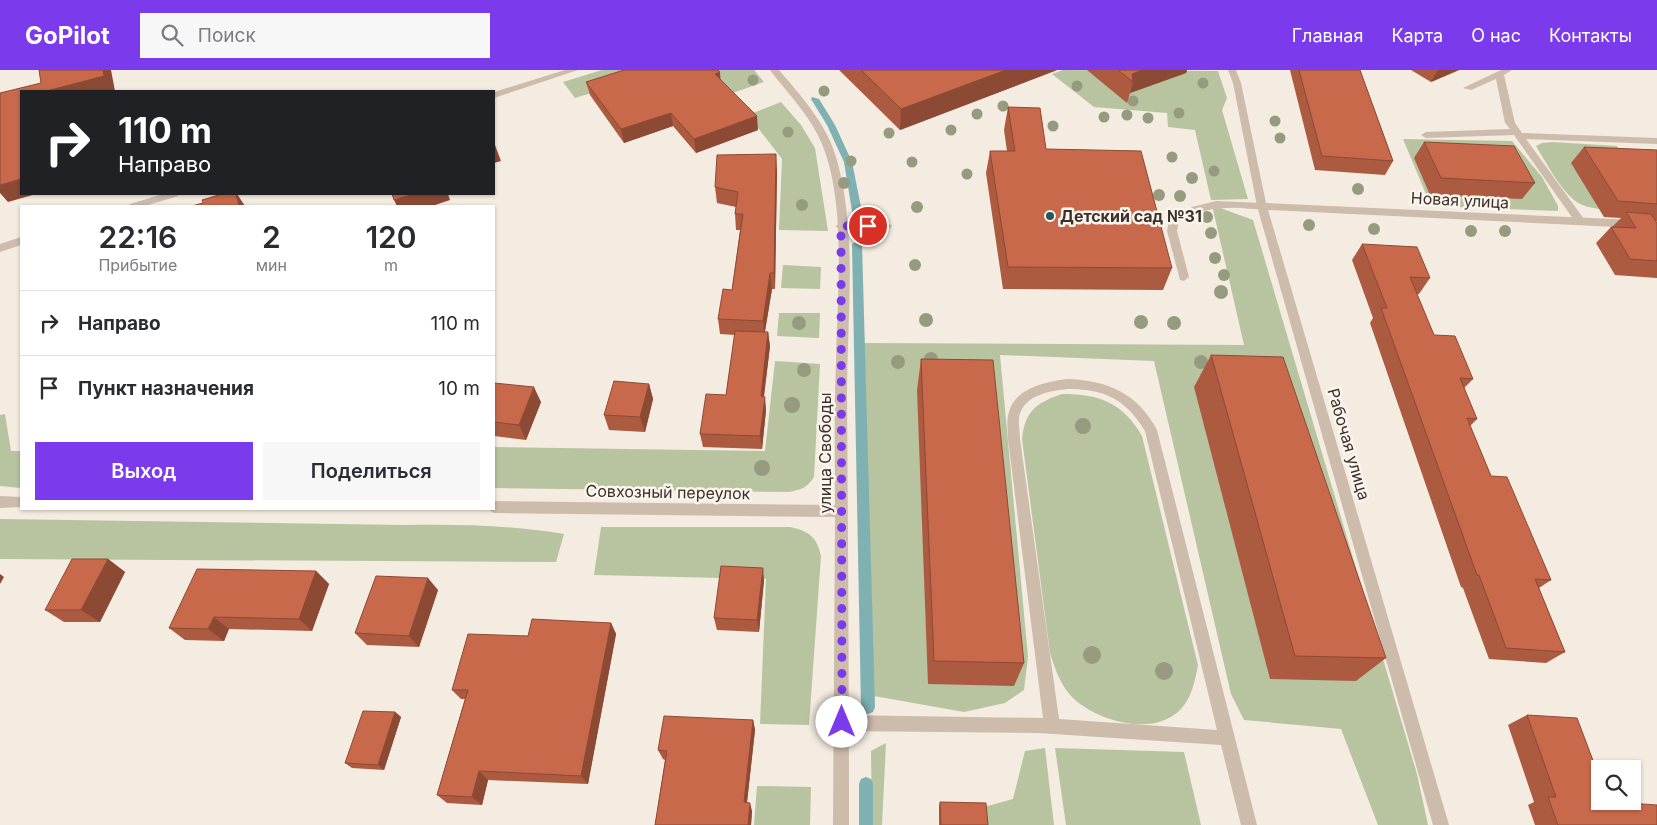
<!DOCTYPE html>
<html lang="ru">
<meta charset="utf-8">
<style>
:root{--surface:#fff;--page:#f7f7f7;--text:#2b2b33;--muted:#7c7c81;--line:#e1e1e2;--accent:#7c3aed}
body{margin:0;font-family:Inter,sans-serif;background:var(--page);color:var(--text);height:100vh;display:flex;flex-direction:column;font-size:19px;white-space:nowrap}
*{box-sizing:border-box;margin:0}
p{font-size:16px;color:var(--muted)}
.icon{flex:none;width:28px;height:28px;fill:none;stroke:currentColor;stroke-width:2;stroke-linecap:round;stroke-linejoin:round}
.map{position:relative;flex:1;overflow:hidden}
.sheet{position:absolute;left:20px;top:135px;width:475px;height:305px;display:flex;flex-direction:column;background:var(--surface);border-radius:0px;box-shadow:0 1px 4px #0004}
.sheet>*{flex:none}
.banner{position:absolute;left:20px;top:20px;width:475px;height:105px;border-radius:0px;box-shadow:0 1px 4px #0004;background:#202124;color:#fff;overflow:hidden}
.buttons{position:absolute;left:1591px;top:690px;display:grid;gap:10px}
.buttons a{display:grid;place-items:center;width:50px;height:50px;border-radius:0px;background:var(--surface);box-shadow:0 1px 4px #0004;font-size:25px}
.pin{position:absolute;display:grid;place-items:center;width:42px;height:42px;color:#fff;margin:-21px;border:2px solid #fff;border-radius:50%;box-shadow:0 1px 5px #0007}
.me{position:absolute;width:55px;margin:-28px;rotate:0deg;stroke-linejoin:round;filter:drop-shadow(0 0 4px #0008)}
.turn{display:flex;align-items:center;gap:18px;height:105px;padding:0 15px;font-size:22px}
.turn .icon{width:65px;height:65px;stroke-width:2.5}
.turn b{display:block;font-size:35px;line-height:42px}
.eta{display:flex;justify-content:space-evenly;align-items:center;height:85px;text-align:center}
.eta b{font-size:30px;font-weight:600;line-height:35px}
.primary-button{display:flex;gap:10px;margin-top:auto;padding:10px 15px}
.primary-button a{flex:1;height:58px;border-radius:0px;background:var(--accent);color:#fff;font-size:20px;font-weight:600;line-height:58px;text-align:center}
.primary-button a+a{background:var(--page);color:var(--text)}
ul{padding:0;list-style:none}
li{display:flex;align-items:center;gap:15px;height:65px;padding:0 15px;border-top:1px solid var(--line)}
li div{flex:1}
li b{display:block;font-size:19px}
li em{font-style:normal}
header{display:flex;align-items:center;gap:30px;box-sizing:border-box;height:70px;padding:0 25px;background:var(--accent);color:#fff}
header strong{font-size:24px}
nav{display:flex;gap:28px;margin-inline-start:auto;font-size:18px}
.search{width:350px;height:45px;background:var(--page);display:flex;align-items:center;gap:12px;box-sizing:border-box;padding:0 18px;border-radius:0px;color:var(--muted);font-size:19px}
.map>svg:first-child{display:block}
.green{fill:#b8c4a0}
.lines{fill:none;stroke-linecap:round;stroke-linejoin:round}
.stream{fill:#7fb0b2;fill-rule:evenodd}
.lane{fill:#cdbbac;fill-rule:evenodd}
.street{fill:#cdbbac;fill-rule:evenodd}
.tree{fill:#969b7f}
.wall{fill:#ac5a40}
.shaded-wall{fill:#8c4a34}
.building{fill:#c8694b;stroke:#8c4a34}
.route{stroke:#7c3aed;stroke-width:9;stroke-dasharray:0 16.2}
.poi-dot{fill:#1f5a5e;stroke:#fbf5ee;stroke-width:2}
.labels{text-anchor:middle;dominant-baseline:central;stroke-width:5;stroke-linejoin:round;paint-order:stroke}
.street-label{font-size:16px;fill:#3b302b;stroke:#fbf5ee}
.poi-label{font-size:16px;font-weight:bold;fill:#3b302b;stroke:#fbf5ee;text-anchor:start}
</style>
<header>
<strong>GoPilot</strong>
<div class="search"><svg class="icon" aria-label="search" viewBox="0 0 24 24"><circle cx="10" cy="10" r="6"/><path d="M15 15l6 6"/></svg>Поиск</div>
<nav><a>Главная</a><a>Карта</a><a>О нас</a><a>Контакты</a></nav>
</header>
<div class="map">
<svg width="1657" height="755" viewBox="0 0 1657 755">
<rect width="100%" height="100%" fill="#f4ebe1"/>
<!-- green -->
<path class="green" d="M602,0H667L575,28L563,12Z
M710,0H754L764,12L730,24Z
M1063,0L1218,1L1227,28L1222,40L1248,129L1211,130L1195,60L1168,57L1167,43L1094,37L1052,4Z
M781,32L801,55L815,78L828,161L779,160L782,89L748,45Z
M1403,69L1512,71L1542,107L1558,136V141L1431,136Z
M1553,72L1617,76L1657,141C1636,140 1590,144 1574,130C1558,116 1547,94 1536,76L1542,73Z
M1212,135L1253,150L1417,704L1428,755H1378L1341,659L1244,650L1231,624L1154,291L1000,285L1028,587L1024,620L1005,633L964,642L874,626L864,273L1244,275Z
M783,195L821,197L820,219L781,218Z
M779,243H820L819,268L777,266Z
M775,291L820,294L814,407C807,418 801,420 788,422L494,418V377L765,381Z
M1062,324C1100,324 1123,333 1142,366L1198,595C1195,610 1193,622 1185,634C1160,670 1097,652 1072,627C1060,614 1055,599 1050,583L1022,369C1025,341 1036,333 1062,324Z
M5,344L11,381H21V418L0,416V345Z
M0,449L403,455C458,454 510,455 564,464L556,492L0,489Z
M601,457H790C809,461 817,467 821,486L809,655L760,654L766,509L594,505Z
M886,673L882,755H872L871,681Z
M1045,678L1054,755H985L984,737L1013,729L1025,681Z
M1055,678L1184,682L1201,755H1066Z
M757,716L811,717L810,755H754Z"/>
<g class="lines">
<!-- stream -->
<path class="stream" d="M812,27L819,29L835,55L852,92L863,147L861,149L858,150L853,147L844,92L827,55L811,29Z
M857,171L862,174L875,637L873,642L868,644L863,642L861,637L852,174Z
M866,707L871,709L873,714V755H859V714L861,709Z"/>
<!-- lane -->
<path class="lane" d="M1501,0H1512L1504,5L1515,53L1522,63L1657,68V74L1526,69L1584,149V153H1576L1514,65L1426,68L1421,65L1426,62L1510,59L1505,53L1496,9L1471,20L1463,18Z
M1216,131L1262,133L1267,136C1261,142 1249,138 1241,138C1218,137 1199,140 1179,151L1177,161L1189,207L1184,211L1180,210L1167,161L1169,149L1192,137Z
M841,152H887L892,156L887,160L837,158L836,156Z
M1067,309C1106,310 1138,323 1157,360L1257,755H1241L1221,675L1038,663L841,661L836,658L833,653L836,648L841,645L1043,648L1008,369C1008,360 1006,350 1009,342C1015,318 1046,312 1067,309ZM1067,319C1104,319 1125,328 1145,361L1217,660L1059,649L1020,369C1020,361 1017,348 1021,341C1029,324 1051,321 1067,319Z"/>
<!-- street -->
<path class="street" d="M565,0H578L494,28V22Z
M770,0H779C801,26 826,53 836,87C858,163 847,246 847,323C848,467 849,611 849,755H833L835,447L494,443L488,439H494V431L835,435C835,387 834,339 836,292C837,226 847,135 822,74C810,45 788,24 770,0Z
M1228,0H1236L1241,13L1266,133L1657,151V159L1268,140L1449,755H1433L1257,136L1233,13Z
M163,124H179L178,126L145,136H129L130,134Z
M21,167V175L0,182V174Z
M0,426L21,427V437L0,438Z"/>
</g>
<!-- trees -->
<g class="tree">
<circle cx="753" cy="10" r="5.5"/>
<circle cx="1203" cy="13" r="5.5"/>
<circle cx="1077" cy="16" r="5.5"/>
<circle cx="824" cy="21" r="5.5"/>
<circle cx="1133" cy="31" r="5.5"/>
<circle cx="1003" cy="36" r="5.5"/>
<circle cx="1179" cy="43" r="5.5"/>
<circle cx="977" cy="44" r="5.5"/>
<circle cx="1127" cy="45" r="5.5"/>
<circle cx="1104" cy="47" r="5.5"/>
<circle cx="1148" cy="48" r="5.5"/>
<circle cx="1275" cy="51" r="5.5"/>
<circle cx="1053" cy="56" r="5.5"/>
<circle cx="951" cy="60" r="5.5"/>
<circle cx="788" cy="62" r="5.5"/>
<circle cx="889" cy="63" r="5.5"/>
<circle cx="1280" cy="68" r="5.5"/>
<circle cx="1172" cy="87" r="5.5"/>
<circle cx="851" cy="91" r="5.5"/>
<circle cx="912" cy="92" r="5.5"/>
<circle cx="1214" cy="101" r="5.5"/>
<circle cx="967" cy="104" r="5.5"/>
<circle cx="1192" cy="108" r="6"/>
<circle cx="844" cy="113" r="6"/>
<circle cx="1358" cy="119" r="6"/>
<circle cx="1159" cy="125" r="6"/>
<circle cx="1180" cy="126" r="6"/>
<circle cx="802" cy="135" r="6"/>
<circle cx="917" cy="137" r="6"/>
<circle cx="1207" cy="147" r="6"/>
<circle cx="1309" cy="155" r="6"/>
<circle cx="1374" cy="159" r="6"/>
<circle cx="1471" cy="161" r="6"/>
<circle cx="1505" cy="161" r="6"/>
<circle cx="1211" cy="163" r="6"/>
<circle cx="1215" cy="188" r="6"/>
<circle cx="915" cy="195" r="6"/>
<circle cx="1224" cy="205" r="6"/>
<circle cx="1221" cy="222" r="7"/>
<circle cx="926" cy="250" r="7"/>
<circle cx="1141" cy="252" r="7"/>
<circle cx="799" cy="253" r="7"/>
<circle cx="1174" cy="253" r="7"/>
<circle cx="931" cy="289" r="7"/>
<circle cx="898" cy="292" r="7"/>
<circle cx="1201" cy="292" r="7"/>
<circle cx="804" cy="300" r="7"/>
<circle cx="792" cy="335" r="8"/>
<circle cx="1083" cy="356" r="8"/>
<circle cx="762" cy="398" r="8"/>
<circle cx="1092" cy="585" r="9"/>
<circle cx="1164" cy="601" r="9"/>
</g>
<!-- wall -->
<path class="wall" d="M839,0H1057L900,60Z
M1087,0H1187L1186,3L1130,23L1127,33Z
M1290,0H1360L1393,91L1385,105L1315,100Z
M1411,0H1459L1431,12Z
M720,2V9L758,60L696,83L673,56L624,73L590,25L586,12Z
M1008,37L1046,79L1172,198L1163,220L1003,219L986,103L990,81H1007L1004,60Z
M1424,72L1535,113L1522,129L1430,125L1414,88Z
M1584,77L1657,80V151H1655L1657,153V208L1615,205L1596,173L1611,157H1612L1621,148L1604,147L1571,93Z
M777,100L775,219H772L765,262H768L770,276L764,327L766,340L762,379L703,377L700,364L726,325L735,265L720,264L718,249L732,220L740,160H736L735,144L736,137L717,133L715,117Z
M1362,174L1430,208L1419,224H1417L1434,265L1473,309L1464,318L1477,349L1470,356L1491,406L1551,510L1539,518L1565,582L1546,593L1489,589L1463,518L1461,517L1370,253L1373,248L1352,190Z
M1211,285L1386,588L1356,611L1270,609L1194,317Z
M921,289L1024,593L1014,616L928,614L917,320Z
M494,313L541,332L526,370L494,366Z
M649,314L653,329L645,362L609,360L604,345Z
M108,489L125,502L100,552H64L45,540Z
M316,501L329,514L312,561L229,559L224,571L185,570L169,558Z
M764,510L759,562L717,560L714,548Z
M438,520L419,577L367,575L355,563Z
M611,553L616,564L588,714L488,710L482,735L447,733L437,725L465,629H461L452,620L528,566Z
M395,642L401,647L384,700L352,698L345,693Z
M1527,645L1600,731L1657,755H1535L1528,735L1534,732L1508,655Z
M753,650L755,660L747,733L752,741L751,755H655L665,690L663,689L658,680Z
M940,732L988,755H939V736Z"/>
<!-- shaded-wall -->
<path class="shaded-wall" d="M103,0H111L115,21H47Z
M1006,0H1057L900,60L901,39Z
M1142,0H1187L1186,3L1130,23L1133,12L1132,4Z
M1438,0H1459L1431,12Z
M720,2L721,16L715,4Z
M671,43L673,56L624,73L621,59Z
M757,46L758,60L696,83L694,69Z
M494,75H495L501,91L494,93Z
M776,84L777,100L775,219L774,203Z
M21,109V124H36L8,132L0,123V115Z
M236,124H237L245,136H239Z
M413,124H448L450,130L432,136H397L394,130Z
M770,203L772,219L764,266L763,251Z
M768,262L770,276L762,340L761,326Z
M649,314L653,329L645,362L640,347Z
M534,317L541,332L526,370L519,355Z
M765,327L766,340L762,379L760,366Z
M108,489L125,502L100,552L81,540Z
M763,498L764,510L759,562L757,550Z
M316,501L329,514L312,561L299,549Z
M0,504L4,507L0,514Z
M428,508L438,520L419,577L409,566Z
M214,547L229,559L224,571L208,559Z
M611,553L616,564L588,714L581,706Z
M395,642L401,647L384,700L378,695Z
M753,650L755,660L746,740L744,732Z
M479,701L488,710L482,735L472,727Z
M750,733L752,741L751,755H748Z"/>
<!-- building -->
<path class="building" d="M39,0H103L104,6L47,21H21V109L0,115V23L41,13Z
M624,0H718L720,2L715,4L757,46L694,69L671,43L621,59L586,12Z
M861,0H1006L901,39Z
M1118,0H1142L1132,4L1133,12Z
M1299,0H1360L1393,91L1322,86Z
M1008,37L1040,38L1046,79L1141,81L1172,198L1008,197L990,81H1015Z
M1424,72L1514,76L1535,113L1441,108Z
M1584,77L1657,80V134L1618,131Z
M776,84L774,203H770L763,251L718,249L723,219L732,220L743,144H735L738,122L715,117L717,85Z
M222,124H236L239,136H192L203,133L202,130Z
M392,124H413L394,130Z
M1626,142L1651,144L1657,153V191L1630,189L1611,157L1636,158Z
M1362,174L1417,177L1430,208L1410,207L1434,265L1455,266L1473,309L1460,308L1477,349L1467,348L1491,406L1507,407L1551,510L1535,509L1565,582L1506,578L1479,505H1477L1381,238H1387Z
M735,261L768,262L761,326L765,327L760,366L700,364L706,324L726,325Z
M1211,285L1283,287L1386,588L1295,586Z
M921,289L993,290L1024,593L934,591Z
M614,311L649,314L640,347L604,345Z
M494,313L534,317L519,355L494,352Z
M72,489H108L81,540H45Z
M721,496L763,498L757,550L714,548Z
M197,499L316,501L299,549L214,547L208,559L169,558Z
M376,506L428,508L409,566L355,563Z
M532,549L611,553L581,706L479,701L472,727L437,725L468,620H452L468,564L528,566Z
M363,641L395,642L378,695L345,693Z
M1527,645L1577,648L1600,709V731L1657,735V755H1558L1548,727H1556Z
M664,646L753,650L744,732L750,733L748,755H655L667,681L658,680Z
M940,732L986,733L988,755H941Z"/>
<g class="lines">
<!-- route -->
<path class="route" d="M842,652L841,156H868"/>
</g>
<!-- markers -->
<circle class="poi-dot" cx="1050" cy="146" r="5"/>
<g class="labels">
<!-- street labels -->
<g class="street-label">
<text transform="translate(1460 130) rotate(3)">Новая улица</text>
<text transform="translate(1349 374) rotate(74)">Рабочая улица</text>
<text transform="translate(825 383) rotate(-90)">улица Свободы</text>
<text transform="translate(668 422) rotate(1)">Совхозный переулок</text>
</g>
<!-- poi labels -->
<g class="poi-label">
<text x="1060" y="146">Детский сад №31</text>
</g>
</g>
</svg>
<div class="buttons">
<a><svg class="icon" aria-label="search" viewBox="0 0 24 24"><circle cx="10" cy="10" r="6"/><path d="M15 15l6 6"/></svg></a>
</div>
<div class="pin" style="left:868px;top:156px;background:#d93025"><svg class="icon" aria-label="arrive" viewBox="0 0 24 24"><path d="M6 21V4h12l-3 4 3 4H6"/></svg></div>
<svg class="me" style="left:842px;top:652px" viewBox="-20 -20 40 40"><circle r="19" fill="#fff"/><path d="M0-13L10 11 0 6-10 11z" fill="#7c3aed"/></svg>
<div class="banner">
<div class="turn"><svg class="icon" aria-label="right" viewBox="0 0 24 24"><path d="M7 20v-9h11M14 6l5 5-5 5"/></svg><div><b>110 m</b>Направо</div></div>
</div>
<section class="sheet">
<div class="eta">
<div><b>22:16</b><p>Прибытие</p></div>
<div><b>2</b><p>мин</p></div>
<div><b>120</b><p>m</p></div>
</div>
<ul>
<li><svg class="icon" aria-label="right" viewBox="0 0 24 24"><path d="M7 20v-9h11M14 6l5 5-5 5"/></svg><div><b>Направо</b></div><em>110 m</em></li>
<li><svg class="icon" aria-label="arrive" viewBox="0 0 24 24"><path d="M6 21V4h12l-3 4 3 4H6"/></svg><div><b>Пункт назначения</b></div><em>10 m</em></li>
</ul>
<div class="primary-button"><a>Выход</a><a>Поделиться</a></div>
</section>
</div>
